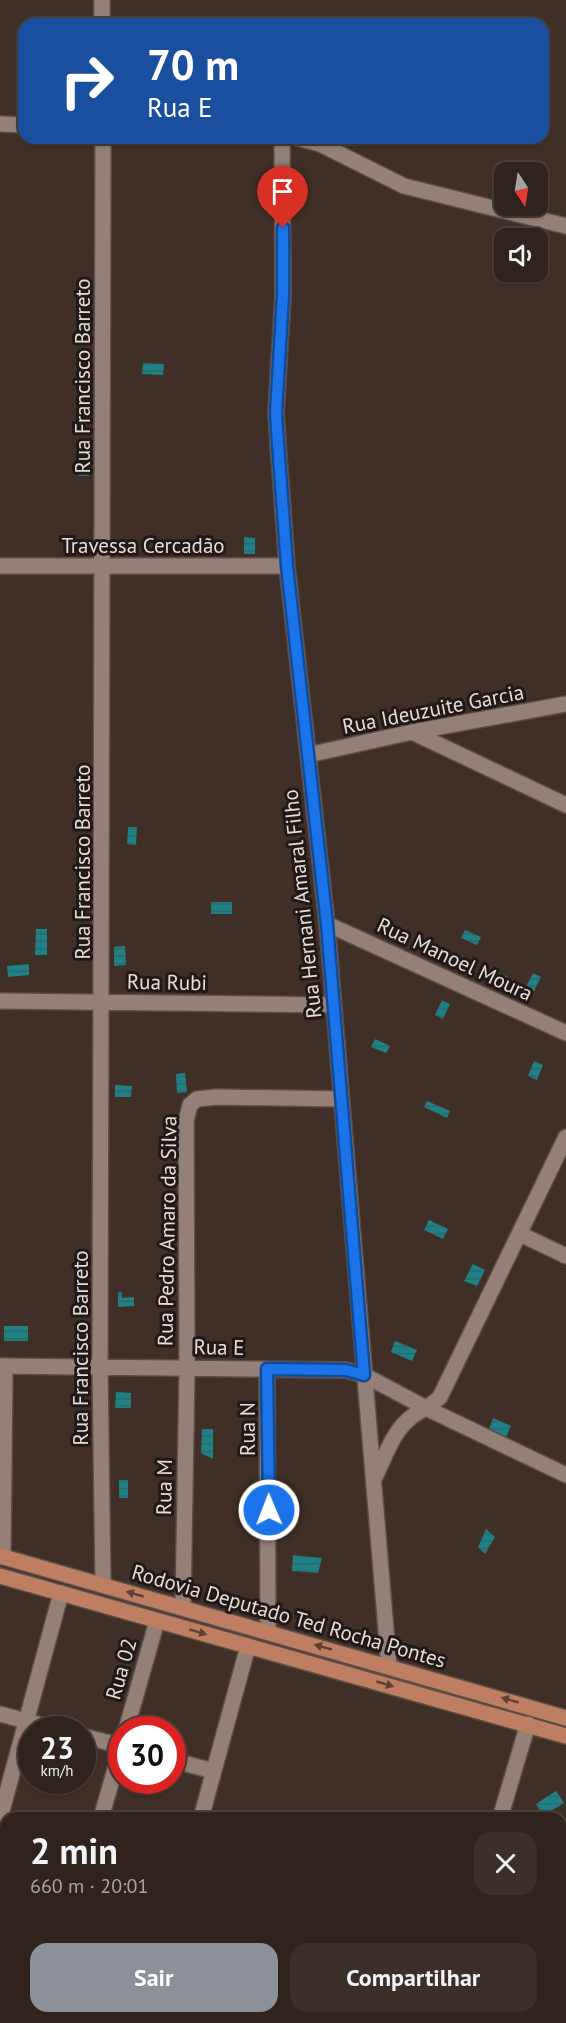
<!DOCTYPE html>
<html lang="pt">
<meta charset="utf-8">
<style>
:root{--surface:#30231d;--page:#3c2f2a;--text:#f1f3f6;--muted:#a8a4a4;--line:#4b403b;--accent:#8c9099}
body{margin:0;font-family:"PT Sans",sans-serif;background:var(--page);color:var(--text);height:100vh;display:flex;flex-direction:column;font-size:22px;white-space:nowrap}
*{box-sizing:border-box;margin:0}
p{font-size:20px;color:var(--muted)}
.icon{flex:none;width:33px;height:33px;fill:none;stroke:currentColor;stroke-width:2;stroke-linecap:round;stroke-linejoin:round}
.map{position:relative;flex:1;overflow:hidden}
.panel{position:absolute;left:0px;top:1812px;width:567px;height:212px;display:flex;flex-direction:column;background:var(--surface);border-radius:18px 18px 0 0;box-shadow:0 2px 4px #0004,0 0 0 2px var(--line)}
.panel>*{flex:none}
.hud{position:absolute;left:18px;top:18px;width:531px;height:126px;border-radius:18px;box-shadow:0 2px 4px #0004,0 0 0 2px var(--line);background:#1a4fa0;color:#fff;overflow:hidden}
.needle{width:39px;rotate:168deg}
.tools{position:absolute;left:494px;top:162px;display:grid;gap:12px}
.tools a{display:grid;place-items:center;width:54px;height:54px;border-radius:12px;background:var(--surface);box-shadow:0 2px 4px #0004,0 0 0 2px var(--line);font-size:30px}
.speed{position:absolute;left:18px;top:1716px;display:flex;gap:12px;font-size:30px;font-weight:700;text-align:center}
.speed>*{display:grid;place-content:center;width:78px;height:78px;border-radius:50%;background:var(--surface);box-shadow:0 2px 4px #0004,0 0 0 2px var(--line);line-height:1}
.speed small{font-size:15px;font-weight:400}
.speed .limit{border:9px solid #d22;background:#fff;color:#111}
.pin{position:absolute;display:grid;place-items:center;width:51px;height:51px;color:#fff;margin:-62px -26px;border-radius:50% 50% 50% 0;rotate:-45deg;box-shadow:0 0 6px #0007}
.pin .icon{rotate:45deg}
.me{position:absolute;width:66px;margin:-33px;rotate:359deg;stroke-linejoin:round;filter:drop-shadow(0 0 4px #0008)}
.turn{display:flex;align-items:center;gap:21px;height:126px;padding:0 30px;font-size:27px}
.turn .icon{width:78px;height:78px;stroke-width:2.5}
.turn b{display:block;font-size:42px;line-height:51px}
.round{display:grid;place-items:center;flex:none;width:63px;height:63px;border-radius:18px;background:var(--page)}
.headline{display:flex;align-items:center;justify-content:space-between;height:102px;padding:0 30px}
h1{font-size:36px;font-weight:700;line-height:45px}
.button{display:flex;gap:12px;margin-top:auto;padding:12px 30px}
.button a{flex:1;height:69px;border-radius:18px;background:var(--accent);color:#fff;font-size:24px;font-weight:700;line-height:69px;text-align:center}
.button a+a{background:var(--page);color:var(--text)}
.map>svg:first-child{display:block}
.water{fill:url(#water-rules)}
.lines{fill:none;stroke-linecap:round;stroke-linejoin:round}
.minor-casing{stroke:#5c4e47;stroke-width:18}
.major-casing{stroke:#5c4e47;stroke-width:18}
.minor{stroke:#948077;stroke-width:15}
.major{stroke:#be7e61;stroke-width:15}
.oneway{fill:#604134}
.route-casing{stroke:#114b97;stroke-width:15}
.route{stroke:#1a73e8;stroke-width:10}
.labels{text-anchor:middle;dominant-baseline:central;stroke-width:6;stroke-linejoin:round;paint-order:stroke}
.street-label{font-size:21px;fill:#e6dbd6;stroke:#211916}
</style>
<div class="map">
<svg width="566" height="2023" viewBox="0 0 566 2023">
<defs>
<pattern id="water-rules" width="6" height="5" patternUnits="userSpaceOnUse" patternTransform="scale(1.5)"><rect width="6" height="5" fill="#1e8186"/><path d="M0 2.5h6" fill="none" stroke="#2e686a"/></pattern>
</defs>
<rect width="100%" height="100%" fill="#402f27"/>
<!-- water -->
<path class="water" d="M143,363L164,364L163,375L142,374Z
M79,459H90L89,476H79Z
M244,537L255,538V554H244Z
M128,827H137L136,845L127,844Z
M211,902H232V914H211Z
M36,929H47V955H35Z
M465,930L481,937L477,945L461,938Z
M125,946L126,965L114,966V947Z
M29,964V975L8,977L7,966Z
M498,972L514,980L509,989L493,981Z
M533,973L541,977L534,991L526,987Z
M442,1000L450,1004L443,1019L435,1015Z
M375,1039L390,1046L386,1053L371,1047Z
M534,1061L543,1065L537,1080L528,1076Z
M185,1073L187,1092L177,1093L176,1074Z
M115,1085L132,1086L131,1097H115Z
M427,1101L450,1111L447,1118L424,1107Z
M429,1220L448,1229L443,1239L424,1230Z
M473,1264L485,1270L477,1286L464,1281Z
M118,1292H122V1298L134,1297V1306L118,1307Z
M4,1326H28V1341H4Z
M395,1341L417,1350L412,1361L391,1352Z
M116,1392L131,1393V1408H115Z
M493,1418L511,1426L506,1437L489,1430Z
M202,1429H213V1459L201,1453Z
M119,1480H128V1498H119Z
M486,1529L495,1537L485,1554L478,1547Z
M293,1555L322,1558L318,1573L292,1571Z
M556,1791L564,1803L549,1812L553,1818H545L536,1804Z
M246,2018H300L299,2023H245Z"/>
<g class="lines">
<!-- minor casing -->
<g class="minor-casing">
<path id="minor" d="M102,0V24
M0,124L24,125
M103,138L100,1367L103,1585
M282,138L283,295L276,413L278,443L287,566L327,924L389,1666
M298,138L320,144L404,186L566,226
M0,566H287
M412,732L566,805
M308,755L412,732L566,704
M327,924L566,1033
M0,1001L333,1005
M520,1234L566,1256
M0,1366L346,1370L364,1375L428,1409L566,1475
M267,1369L268,1632
M375,1477C384,1459 393,1432 409,1419C419,1410 428,1409 440,1397L566,1137
M3,1557L5,1366
M183,1608L187,1367L186,1121L190,1105L197,1099L217,1097L341,1099
M0,1714L59,1730
M126,1730L157,1621
M82,1736L122,1746
M172,1760L213,1771
M0,1818L61,1593
M101,1818L122,1745
M201,1818L248,1646
M500,1818L528,1724
M0,1861L6,1863
M0,2004L6,2006
M48,2018L68,2023
M144,2023L146,2018
M440,2023L441,2018"/>
</g>
<!-- major casing -->
<g class="major-casing">
<path id="major" d="M0,1556L566,1718
M0,1576L566,1736"/>
</g>
<!-- minor -->
<use href="#minor" class="minor"/>
<!-- major -->
<use href="#major" class="major"/>
</g>
<!-- one-way arrows -->
<defs><path id="oneway-solid" d="M-6-.8H1V-3.2L6.5 0L1 3.2V.8H-6Z" transform="scale(1.5)"/></defs>
<g class="oneway">
<use href="#oneway-solid" transform="translate(135 1594) rotate(-164)"/>
<use href="#oneway-solid" transform="translate(198 1632) rotate(16)"/>
<use href="#oneway-solid" transform="translate(323 1647) rotate(-164)"/>
<use href="#oneway-solid" transform="translate(385 1684) rotate(16)"/>
<use href="#oneway-solid" transform="translate(510 1700) rotate(-164)"/>
</g>
<g class="lines">
<!-- route casing -->
<g class="route-casing">
<path id="route" d="M269,1510L267,1369L346,1370L364,1375L327,924L287,566L278,443L276,413L283,295V228"/>
</g>
<!-- route -->
<use href="#route" class="route"/>
</g>
<g class="labels">
<!-- street labels -->
<g class="street-label">
<text transform="translate(82 376) rotate(-90)">Rua Francisco Barreto</text>
<text x="143" y="545">Travessa Cercadão</text>
<text transform="translate(433 709) rotate(-11)">Rua Ideuzuite Garcia</text>
<text transform="translate(82 862) rotate(-90)">Rua Francisco Barreto</text>
<text transform="translate(302 904) rotate(-96)">Rua Hernani Amaral Filho</text>
<text transform="translate(455 959) rotate(25)">Rua Manoel Moura</text>
<text transform="translate(167 982) rotate(1)">Rua Rubi</text>
<text transform="translate(167 1231) rotate(-89)">Rua Pedro Amaro da Silva</text>
<text transform="translate(219 1347) rotate(1)">Rua E</text>
<text transform="translate(80 1348) rotate(-90)">Rua Francisco Barreto</text>
<text transform="translate(247 1429) rotate(-90)">Rua N</text>
<text transform="translate(164 1487) rotate(-89)">Rua M</text>
<text transform="translate(289 1616) rotate(16)">Rodovia Deputado Ted Rocha Pontes</text>
<text transform="translate(121 1669) rotate(-74)">Rua 02</text>
</g>
</g>
</svg>
<div class="tools">
<a><svg class="needle" viewBox="-14 -14 28 28"><path d="M0-13l5 13h-10z" fill="#e53935"/><path d="M0 13l5-13h-10z" fill="#a8a4a4"/></svg></a>
<a><svg class="icon" aria-label="sound" viewBox="0 0 24 24"><path d="M4 9h4l5-4v14l-5-4H4zM17 9q2 3 0 6"/></svg></a>
</div>
<div class="speed"><div>23<small>km/h</small></div><div class="limit">30</div></div>
<div class="pin" style="left:283px;top:228px;background:#d93025"><svg class="icon" aria-label="arrive" viewBox="0 0 24 24"><path d="M6 21V4h12l-3 4 3 4H6"/></svg></div>
<svg class="me" style="left:269px;top:1510px" viewBox="-20 -20 40 40"><circle r="17" fill="#1a73e8" stroke="#fff" stroke-width="3"/><path d="M0-11L8 9 0 5-8 9z" fill="#fff"/></svg>
<div class="hud">
<div class="turn"><svg class="icon" aria-label="right" viewBox="0 0 24 24"><path d="M7 20v-9h11M14 6l5 5-5 5"/></svg><div><b>70 m</b>Rua E</div></div>
</div>
<section class="panel">
<div class="headline"><div><h1>2 min</h1><p>660 m · 20:01</p></div><a class="round"><svg class="icon" aria-label="close" viewBox="0 0 24 24"><path d="M6 6l12 12M18 6L6 18"/></svg></a></div>
<div class="button"><a>Sair</a><a>Compartilhar</a></div>
</section>
</div>
